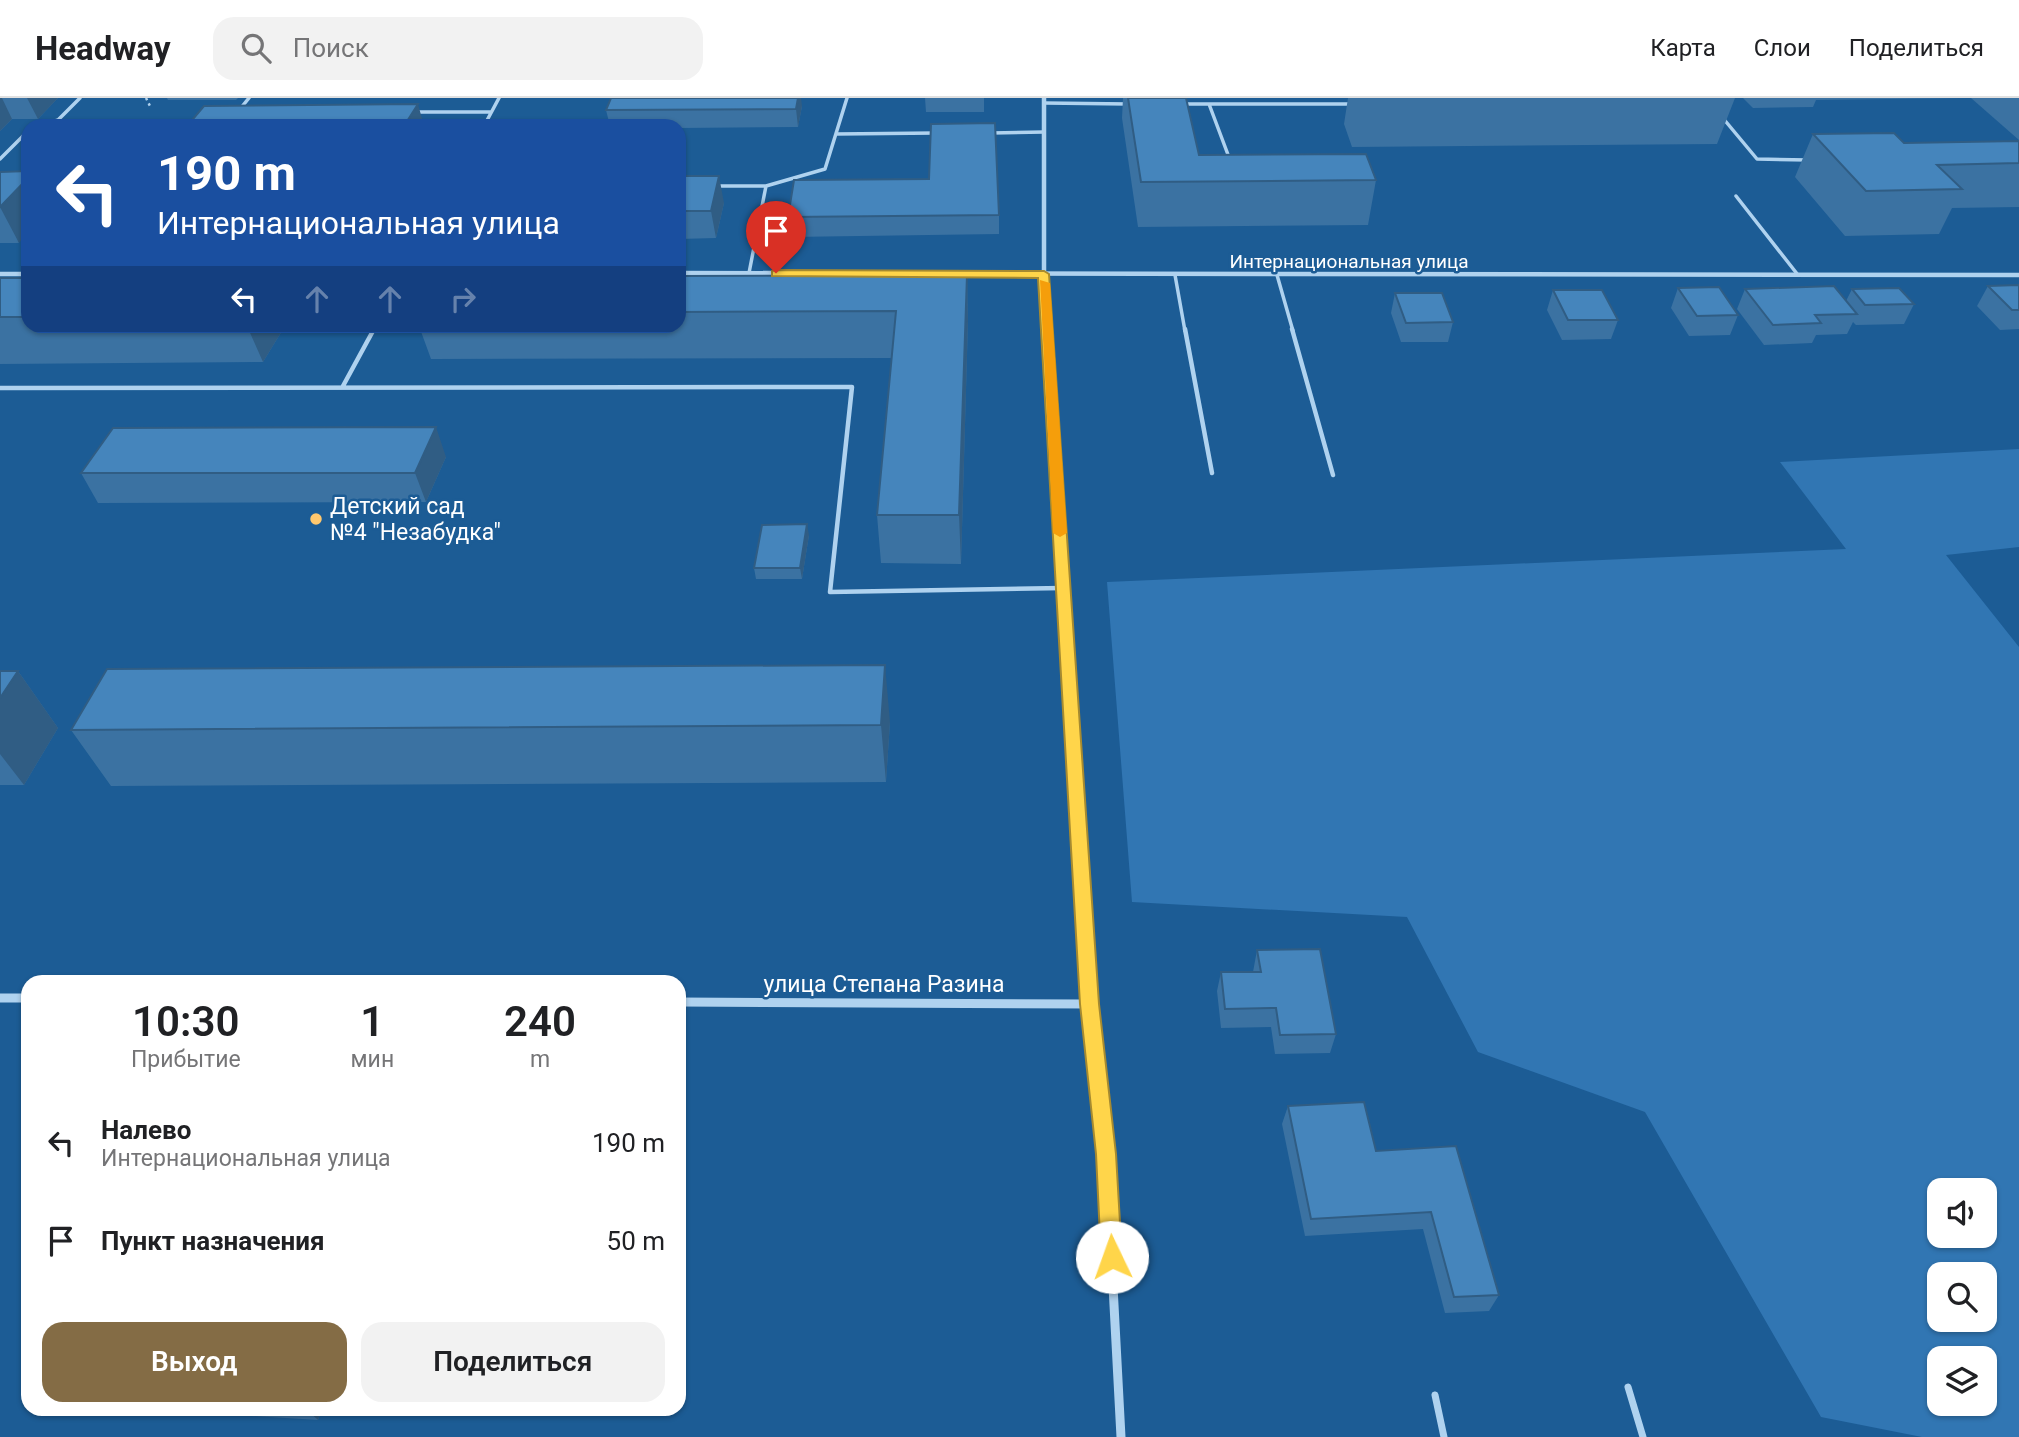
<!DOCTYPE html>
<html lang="ru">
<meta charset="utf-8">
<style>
:root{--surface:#fff;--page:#f2f2f2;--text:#202124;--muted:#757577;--line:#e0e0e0;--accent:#846c45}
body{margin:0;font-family:Roboto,sans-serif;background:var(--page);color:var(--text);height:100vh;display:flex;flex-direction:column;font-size:26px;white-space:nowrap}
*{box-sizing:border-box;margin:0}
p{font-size:23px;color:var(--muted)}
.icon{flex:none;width:38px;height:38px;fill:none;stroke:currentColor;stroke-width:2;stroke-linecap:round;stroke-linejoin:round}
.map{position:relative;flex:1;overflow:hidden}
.sheet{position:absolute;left:21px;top:877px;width:665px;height:441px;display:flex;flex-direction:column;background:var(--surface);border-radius:21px;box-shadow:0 2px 5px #0004}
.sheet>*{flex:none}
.banner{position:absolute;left:21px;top:21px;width:665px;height:214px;border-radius:21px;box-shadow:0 2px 5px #0004;background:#1a4fa0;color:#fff;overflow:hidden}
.controls{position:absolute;left:1927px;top:1080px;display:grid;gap:14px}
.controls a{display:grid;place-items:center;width:70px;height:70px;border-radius:14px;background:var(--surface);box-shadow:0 2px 5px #0004;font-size:35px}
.pin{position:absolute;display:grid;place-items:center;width:60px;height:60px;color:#fff;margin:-72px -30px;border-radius:50% 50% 50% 0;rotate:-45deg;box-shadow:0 0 7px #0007}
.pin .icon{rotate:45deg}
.me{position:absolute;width:77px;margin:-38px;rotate:357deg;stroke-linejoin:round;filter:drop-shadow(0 0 5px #0008)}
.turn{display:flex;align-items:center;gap:24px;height:147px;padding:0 21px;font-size:32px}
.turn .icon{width:91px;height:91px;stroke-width:2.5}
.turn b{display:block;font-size:49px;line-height:60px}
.lanes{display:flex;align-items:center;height:66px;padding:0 21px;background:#0003;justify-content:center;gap:35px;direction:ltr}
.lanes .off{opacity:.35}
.eta{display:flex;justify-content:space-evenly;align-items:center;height:119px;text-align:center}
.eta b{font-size:42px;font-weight:600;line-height:49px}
.action{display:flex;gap:14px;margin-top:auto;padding:14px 21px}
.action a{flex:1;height:80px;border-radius:21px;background:var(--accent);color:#fff;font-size:28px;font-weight:600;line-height:80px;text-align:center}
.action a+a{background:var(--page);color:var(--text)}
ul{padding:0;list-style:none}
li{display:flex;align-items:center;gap:21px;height:98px;padding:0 21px}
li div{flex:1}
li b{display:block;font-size:26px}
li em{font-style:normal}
header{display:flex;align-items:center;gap:42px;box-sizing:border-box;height:98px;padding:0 35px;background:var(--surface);border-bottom:2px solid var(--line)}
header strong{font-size:33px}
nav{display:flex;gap:38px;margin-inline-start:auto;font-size:24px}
.search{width:490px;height:63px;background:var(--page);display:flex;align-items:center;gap:18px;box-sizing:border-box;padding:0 24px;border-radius:21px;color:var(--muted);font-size:26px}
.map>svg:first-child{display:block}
.green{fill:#3176b3;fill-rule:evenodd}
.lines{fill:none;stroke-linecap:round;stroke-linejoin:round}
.path{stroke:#afd2ef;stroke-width:2.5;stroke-dasharray:2.5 3.5;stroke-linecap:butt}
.lane-far2{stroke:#afd2ef;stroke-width:3.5}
.lane-far1{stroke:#afd2ef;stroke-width:4.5}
.lane{stroke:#afd2ef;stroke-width:7}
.street-far3{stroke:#afd2ef;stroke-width:4.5}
.street-far2{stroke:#afd2ef;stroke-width:5}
.street-far1{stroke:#afd2ef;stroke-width:7}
.street{stroke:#afd2ef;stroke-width:9}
.wall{fill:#3b72a2}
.shaded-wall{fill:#305d84}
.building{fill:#4585bc;stroke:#305d84;stroke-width:2}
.route{fill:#ffd54a;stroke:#a68a30;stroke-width:2}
.slow{fill:#f59e0b}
.poi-dot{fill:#ffc86e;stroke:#1c5c95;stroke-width:2.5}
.labels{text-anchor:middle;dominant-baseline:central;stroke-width:5;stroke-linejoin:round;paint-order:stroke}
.far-street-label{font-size:19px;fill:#fff;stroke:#1c5c95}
.poi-label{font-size:23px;fill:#fff;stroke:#1c5c95;text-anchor:start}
.street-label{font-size:23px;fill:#fff;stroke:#1c5c95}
</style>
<header>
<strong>Headway</strong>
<div class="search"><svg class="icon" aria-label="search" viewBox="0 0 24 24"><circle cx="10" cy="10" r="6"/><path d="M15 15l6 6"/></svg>Поиск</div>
<nav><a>Карта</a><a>Слои</a><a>Поделиться</a></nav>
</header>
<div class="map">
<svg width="2019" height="1339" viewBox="0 0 2019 1339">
<rect width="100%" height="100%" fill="#1c5c95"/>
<!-- green -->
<path class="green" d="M2019,351V449L1946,457L2019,549V1339H1922L1821,1319L1645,1014L1478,954L1407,819L1132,804L1107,484L1846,451L1780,364ZM1939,1092H1984V1138H1939ZM1939,1176H1984V1222H1939ZM1939,1260H1984V1306H1939Z"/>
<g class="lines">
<!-- path -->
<path class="path" d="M146,0L150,8"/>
<!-- lane-far2 -->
<path class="lane-far2" d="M1044,5L1128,6
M1180,6H1352
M1209,6L1230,62
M240,11L249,0
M416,14H491
M1722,19L1757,61L1808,62
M40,28L58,22L80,0
M484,28L499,0
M991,35L1044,34
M836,36L936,35
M0,61L28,33
M717,88H766
M1736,98L1798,177
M749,175L766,88L825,71L847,0
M1175,177L1185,233
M1277,177L1293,233
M373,233L375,228"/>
<!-- lane-far1 -->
<path class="lane-far1" d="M1185,231L1212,375
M1292,231L1333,377
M343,288L374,231
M0,290L852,289L830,494L1063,490"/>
<!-- lane -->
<path class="lane" d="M1628,1289L1643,1339
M1435,1297L1444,1339"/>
<!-- street-far3 -->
<path class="street-far3" d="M1044,0V176L1048,233
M679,175L2019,177
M0,176H28"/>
<!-- street-far2 -->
<path class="street-far2" d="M1047,231L1066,522"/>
<!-- street-far1 -->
<path class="street-far1" d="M1066,521L1089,885"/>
<!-- street -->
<path class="street" d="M1089,884L1106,1056L1121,1339
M0,900H28
M679,904L1090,906"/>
</g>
<!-- wall -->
<path class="wall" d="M0,0H58L38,21H12L0,33Z
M167,0H238L236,2H168Z
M925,0H984V14H926Z
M1123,0H1186L1199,57L1376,82L1368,127L1138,129L1122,20Z
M1348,0H1735L1717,46L1352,49L1344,26Z
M1743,0H1967L1816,2L1813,9L1753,10Z
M1971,0H2019V42Z
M802,8L798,29L679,30V28H610L606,12Z
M1813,36L1904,45L2019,43V109L1952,110L1939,136L1845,138L1795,79Z
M0,74L19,145H0Z
M679,78L724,105L716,140L679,141Z
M999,117V136L790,139L788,119Z
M967,177L968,223L961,466L881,465L877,417L892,260L431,261L419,228H679V178Z
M0,180H28V228H285L263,264L0,266Z
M2019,187V231L2000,232L1977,208L1988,188Z
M1678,190L1738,217L1730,237L1689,238L1671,210Z
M1745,191L1846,203L1852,191L1914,206L1904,226L1856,227L1853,224L1847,236L1816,237L1812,245L1764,247L1737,211Z
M1553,192L1618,222L1611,241L1562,242L1547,212Z
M1395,195L1453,224L1448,244H1401L1391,215Z
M446,359L426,404L98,405L81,375Z
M809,437L802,481H756L754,470Z
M0,573H18L58,630L24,687H0Z
M890,624L886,684L111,688L71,632Z
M1257,852L1336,936L1330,955L1275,956L1271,929L1221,930L1217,893L1221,874H1253Z
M1288,1008L1376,1053L1456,1048L1499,1197L1489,1213L1445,1215L1423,1131L1305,1138L1282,1026Z
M140,1311H322L318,1322Z"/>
<!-- shaded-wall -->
<path class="shaded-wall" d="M0,0H2L12,21L0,33Z
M27,0H58L38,21Z
M798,0H801L802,8L798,29L796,11Z
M418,6L424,28H404Z
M719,78L724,105L716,140L711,113Z
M28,80V134L19,145L0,109Z
M967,177L968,223L961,466L959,417Z
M247,228H285L263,264Z
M436,329L446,359L426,404L415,375Z
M807,426L809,437L802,481L800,470Z
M885,567L890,624L886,684L881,627Z
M18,573L58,630L24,687L0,656V600Z
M306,1311H322L318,1322Z"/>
<!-- building -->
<path class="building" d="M611,0H798L796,11L606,12Z
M1128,0H1186L1199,57L1366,56L1376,82L1141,84Z
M418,6L404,28H187L204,8Z
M995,25L999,117L788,119L794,82L929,81L931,26Z
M1894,35L1904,45L2019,43V65L1937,67L1962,91L1866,93L1813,36Z
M28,73V80L0,109V74Z
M679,78H719L711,113H679Z
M967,177L959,417H877L896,213L679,214V178Z
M0,180H28V219H0Z
M2019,187V212H2012L1988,188Z
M1834,188L1857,216L1815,217L1821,225L1773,227L1745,191Z
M1719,189L1738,217L1697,218L1678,190Z
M1899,190L1914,206L1865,207L1852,191Z
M1553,192H1602L1618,222H1568Z
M1395,195H1442L1453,224L1406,225Z
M436,329L415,375H81L113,330Z
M807,426L800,470H754L762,427Z
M885,567L881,627L71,632L107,571Z
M0,573H18L0,600Z
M1320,851L1336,936L1280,937L1276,910L1225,911L1221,874H1261L1257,852Z
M1364,1004L1376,1053L1456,1048L1499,1197L1454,1199L1431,1114L1311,1121L1288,1008Z"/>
<!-- route -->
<path class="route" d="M776,172L1044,173L1049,176L1099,906L1116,1056L1122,1159L1119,1166L1112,1169L1104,1166L1101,1159L1096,1056L1080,906L1038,180L772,178V173Z"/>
<!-- slow -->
<path class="slow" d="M1040,182L1050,185L1067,435L1060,439L1053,435Z"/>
<!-- markers -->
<circle class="poi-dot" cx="316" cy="421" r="7"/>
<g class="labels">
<!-- far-street labels -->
<g class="far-street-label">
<text x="1349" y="163">Интернациональная улица</text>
</g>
<!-- poi labels -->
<g class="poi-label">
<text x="330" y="408">Детский сад<tspan x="330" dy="26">№4 "Незабудка"</tspan></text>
</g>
<!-- street labels -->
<g class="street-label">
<text x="884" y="886">улица Степана Разина</text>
</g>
</g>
</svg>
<div class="controls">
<a><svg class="icon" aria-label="sound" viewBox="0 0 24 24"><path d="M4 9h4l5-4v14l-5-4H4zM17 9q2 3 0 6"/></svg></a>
<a><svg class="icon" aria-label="search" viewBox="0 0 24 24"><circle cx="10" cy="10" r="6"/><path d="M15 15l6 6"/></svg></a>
<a><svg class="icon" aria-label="layers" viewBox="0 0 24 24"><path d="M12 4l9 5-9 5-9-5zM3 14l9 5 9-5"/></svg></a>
</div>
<div class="pin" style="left:776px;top:175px;background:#d93025"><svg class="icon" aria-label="arrive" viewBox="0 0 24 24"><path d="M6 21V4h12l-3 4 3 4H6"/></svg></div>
<svg class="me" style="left:1112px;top:1159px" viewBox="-20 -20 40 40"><circle r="19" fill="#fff"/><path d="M0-13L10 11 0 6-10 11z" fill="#ffd54a"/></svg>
<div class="banner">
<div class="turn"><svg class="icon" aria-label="left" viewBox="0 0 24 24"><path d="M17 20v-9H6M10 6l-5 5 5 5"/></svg><div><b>190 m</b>Интернациональная улица</div></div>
<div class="lanes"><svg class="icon" aria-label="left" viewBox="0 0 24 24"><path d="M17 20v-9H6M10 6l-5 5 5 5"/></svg><svg class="icon off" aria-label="ahead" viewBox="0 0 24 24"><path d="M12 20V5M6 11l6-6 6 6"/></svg><svg class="icon off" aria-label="ahead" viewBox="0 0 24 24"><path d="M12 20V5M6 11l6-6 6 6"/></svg><svg class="icon off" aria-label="right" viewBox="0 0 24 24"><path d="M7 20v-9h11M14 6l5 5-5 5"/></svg></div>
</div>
<section class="sheet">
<div class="eta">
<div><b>10:30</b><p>Прибытие</p></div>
<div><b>1</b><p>мин</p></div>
<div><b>240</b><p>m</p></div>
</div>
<ul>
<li><svg class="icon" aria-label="left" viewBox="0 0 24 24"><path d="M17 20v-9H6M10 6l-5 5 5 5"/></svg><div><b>Налево</b><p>Интернациональная улица</p></div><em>190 m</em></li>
<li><svg class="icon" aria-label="arrive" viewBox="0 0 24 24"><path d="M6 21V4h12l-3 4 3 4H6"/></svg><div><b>Пункт назначения</b></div><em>50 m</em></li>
</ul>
<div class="action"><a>Выход</a><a>Поделиться</a></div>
</section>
</div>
